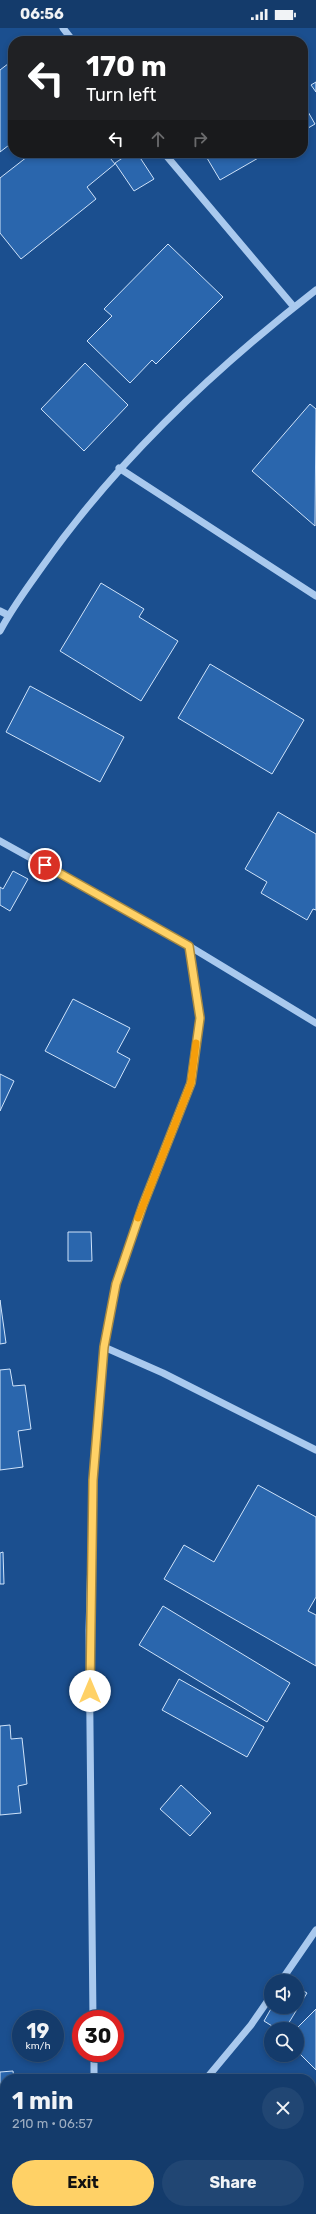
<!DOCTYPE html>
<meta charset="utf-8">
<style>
:root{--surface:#143b6b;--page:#214673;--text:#f1f3f6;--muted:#9dadc1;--line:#33557e;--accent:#ffd166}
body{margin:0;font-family:Rubik,sans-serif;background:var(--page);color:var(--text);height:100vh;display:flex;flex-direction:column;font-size:15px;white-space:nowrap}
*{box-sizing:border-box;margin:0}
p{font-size:13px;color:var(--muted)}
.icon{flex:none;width:22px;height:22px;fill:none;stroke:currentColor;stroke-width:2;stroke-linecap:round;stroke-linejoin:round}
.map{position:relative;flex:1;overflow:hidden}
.sheet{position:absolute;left:0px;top:2046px;width:316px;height:140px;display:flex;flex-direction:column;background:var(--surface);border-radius:16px 16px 0 0;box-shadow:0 2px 6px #0003,0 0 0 1px var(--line)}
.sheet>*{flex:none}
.banner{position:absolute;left:8px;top:8px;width:300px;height:122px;border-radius:16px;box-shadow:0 2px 6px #0003,0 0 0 1px var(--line);background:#202124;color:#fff;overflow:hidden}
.controls{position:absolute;left:264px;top:1946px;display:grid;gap:8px}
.controls a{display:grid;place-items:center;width:40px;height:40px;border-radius:50%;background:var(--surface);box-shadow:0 2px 6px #0003,0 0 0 1px var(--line);font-size:20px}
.speed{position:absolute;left:12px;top:1982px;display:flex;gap:8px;font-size:20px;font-weight:700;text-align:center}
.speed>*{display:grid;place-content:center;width:52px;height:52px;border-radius:50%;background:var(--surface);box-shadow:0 2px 6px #0003,0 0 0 1px var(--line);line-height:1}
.speed small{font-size:10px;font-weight:400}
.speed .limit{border:6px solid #d22;background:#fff;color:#111}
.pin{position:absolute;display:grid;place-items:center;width:34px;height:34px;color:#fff;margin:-17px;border:2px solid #fff;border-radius:50%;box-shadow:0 1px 4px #0007}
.me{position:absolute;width:44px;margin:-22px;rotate:0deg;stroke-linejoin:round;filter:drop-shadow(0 0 3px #0008)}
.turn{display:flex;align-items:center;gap:14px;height:84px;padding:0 12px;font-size:18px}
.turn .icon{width:52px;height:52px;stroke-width:2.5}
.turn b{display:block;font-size:28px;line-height:34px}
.lanes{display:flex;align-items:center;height:38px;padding:0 12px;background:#0003;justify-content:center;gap:20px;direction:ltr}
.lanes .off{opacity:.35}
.round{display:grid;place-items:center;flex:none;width:42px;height:42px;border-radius:21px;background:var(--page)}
.head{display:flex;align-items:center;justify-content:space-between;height:68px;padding:0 12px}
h1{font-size:24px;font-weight:700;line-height:30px}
.button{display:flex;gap:8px;margin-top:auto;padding:8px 12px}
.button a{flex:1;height:46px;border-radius:24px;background:var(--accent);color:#111;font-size:16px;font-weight:700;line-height:46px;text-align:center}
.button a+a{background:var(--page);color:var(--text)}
.status{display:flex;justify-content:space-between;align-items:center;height:28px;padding:0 20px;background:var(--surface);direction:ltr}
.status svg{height:11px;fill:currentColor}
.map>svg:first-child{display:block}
.building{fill:#2a66ad;stroke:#cfe3fa}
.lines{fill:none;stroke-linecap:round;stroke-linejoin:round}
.minor{stroke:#a9c9ee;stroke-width:7}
.route-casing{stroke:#a68842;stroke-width:10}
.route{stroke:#ffd166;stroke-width:7}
.slow{stroke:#f59e0b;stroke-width:7}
</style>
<div class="status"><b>06:56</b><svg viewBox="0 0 49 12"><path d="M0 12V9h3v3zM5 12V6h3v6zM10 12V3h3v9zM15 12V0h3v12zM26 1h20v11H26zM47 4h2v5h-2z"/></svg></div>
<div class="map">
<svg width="316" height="2186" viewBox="0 0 316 2186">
<rect width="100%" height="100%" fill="#1b4f8f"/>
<!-- building -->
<path class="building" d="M13,32V114L0,124V42Z
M316,54V64L311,57Z
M303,75L315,96L303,103Z
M32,125H106L115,136L87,159L96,171L21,231L0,205V150Z
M130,125H137L154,151L134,163L115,135Z
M204,125H267L220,152Z
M168,216L223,269L156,336L152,332L130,355L87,313L112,288L104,281Z
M85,335L128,377L84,423L41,381Z
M310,376L316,381L315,498L252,443Z
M101,555L144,581L139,589L178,613L141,673L60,623Z
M210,636L304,692L272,746L178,690Z
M30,658L124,709L100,754L6,704Z
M278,784L316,806V882L313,881L307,892L261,865L267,854L245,841Z
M13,843L28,851L10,883L0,877V859L3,861Z
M73,971L130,1000L117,1024L130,1031L115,1060L45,1023Z
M0,1046L14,1053L0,1083Z
M68,1204H91L92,1233H68Z
M0,1272L6,1315L0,1316Z
M10,1341L13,1358L25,1357L31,1401L18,1403L23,1439L0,1442V1342Z
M258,1457L316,1489V1569L308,1583L316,1587V1638L164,1551L184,1517L214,1534Z
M3,1524L4,1556H0V1525Z
M163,1578L290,1655L267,1694L139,1617Z
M179,1651L264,1699L247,1729L162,1682Z
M10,1697L11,1711L22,1710L27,1756L18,1758L21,1785L0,1787V1698Z
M181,1757L211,1785L190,1808L160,1781Z
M297,1959L307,1965L285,2001H277L264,1993L272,1979H297Z
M316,1981V2042L297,2023L296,2001Z
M13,2043L14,2051H5V2152L0,2153V2044Z
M315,2071L316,2164L311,2169V2075Z
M255,2181H298L292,2186H259Z"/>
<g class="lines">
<!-- minor -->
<path class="minor" d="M63,0L73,13
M164,125L294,279
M119,440L316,568
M0,583L8,587
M0,603C12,580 27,560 42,539C117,432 213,342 316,262
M0,813L189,918L316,995
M189,918L200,990L191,1055L143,1177L116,1257L104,1319L163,1345L316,1422
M281,1953L316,1902
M93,1991L89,1602L93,1453L104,1319
M94,2025V2051
M206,2051L251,1997L271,1968
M96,2186L97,2181"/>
</g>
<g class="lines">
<!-- route casing -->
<g class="route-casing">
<path id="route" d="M45,837L189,918L200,990L191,1055L143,1177L116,1256L104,1319L93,1452L90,1663"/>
</g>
<!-- route -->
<use href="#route" class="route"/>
<!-- slow -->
<path class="slow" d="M138,1190L191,1055L196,1015"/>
</g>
</svg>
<div class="controls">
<a><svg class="icon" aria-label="sound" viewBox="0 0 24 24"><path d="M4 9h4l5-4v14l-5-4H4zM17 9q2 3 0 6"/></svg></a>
<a><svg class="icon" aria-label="search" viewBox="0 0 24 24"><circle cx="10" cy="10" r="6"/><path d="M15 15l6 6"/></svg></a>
</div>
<div class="speed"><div>19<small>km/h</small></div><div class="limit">30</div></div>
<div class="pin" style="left:45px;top:837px;background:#d93025"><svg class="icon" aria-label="arrive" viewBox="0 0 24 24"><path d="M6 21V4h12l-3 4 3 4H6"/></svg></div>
<svg class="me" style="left:90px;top:1663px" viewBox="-20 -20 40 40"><circle r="19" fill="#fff"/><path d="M0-13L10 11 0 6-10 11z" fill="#ffd166"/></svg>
<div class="banner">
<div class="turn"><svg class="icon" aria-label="left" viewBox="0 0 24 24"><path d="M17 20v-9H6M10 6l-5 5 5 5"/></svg><div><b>170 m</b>Turn left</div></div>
<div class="lanes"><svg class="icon" aria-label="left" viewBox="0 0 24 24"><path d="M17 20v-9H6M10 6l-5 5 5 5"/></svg><svg class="icon off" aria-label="ahead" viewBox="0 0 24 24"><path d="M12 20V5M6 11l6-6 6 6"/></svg><svg class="icon off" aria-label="right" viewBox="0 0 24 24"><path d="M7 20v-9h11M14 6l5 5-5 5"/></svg></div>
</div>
<section class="sheet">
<div class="head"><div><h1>1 min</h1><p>210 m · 06:57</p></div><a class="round"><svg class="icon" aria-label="close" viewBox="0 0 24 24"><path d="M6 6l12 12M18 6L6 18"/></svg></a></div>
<div class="button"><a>Exit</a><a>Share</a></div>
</section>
</div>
